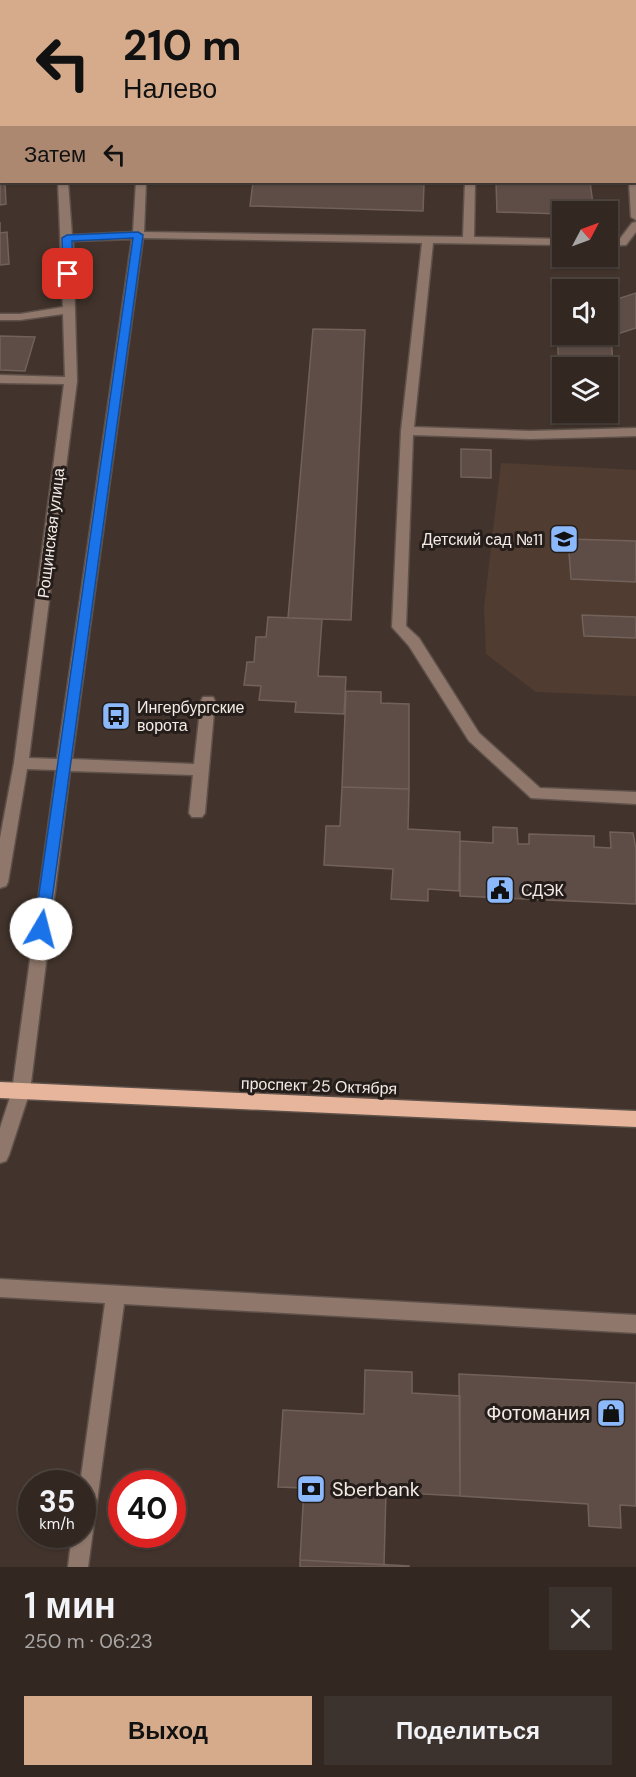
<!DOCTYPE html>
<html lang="ru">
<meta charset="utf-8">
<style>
:root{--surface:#322721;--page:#3d332e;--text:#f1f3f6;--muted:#a8a5a5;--line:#4d443f;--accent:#d6ab8b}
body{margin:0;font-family:"DM Sans",sans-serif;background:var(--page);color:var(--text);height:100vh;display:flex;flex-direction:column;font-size:22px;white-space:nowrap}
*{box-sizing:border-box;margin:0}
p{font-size:20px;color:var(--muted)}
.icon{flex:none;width:33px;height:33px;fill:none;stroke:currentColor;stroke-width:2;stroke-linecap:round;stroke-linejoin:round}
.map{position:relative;height:1567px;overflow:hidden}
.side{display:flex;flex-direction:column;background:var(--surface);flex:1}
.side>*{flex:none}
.hud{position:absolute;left:0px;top:0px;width:636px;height:183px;box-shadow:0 2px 4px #0004,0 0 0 2px var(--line);background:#d6ab8b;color:#111;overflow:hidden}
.needle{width:39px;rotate:49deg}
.fabs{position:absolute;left:552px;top:201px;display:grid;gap:12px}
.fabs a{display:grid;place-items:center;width:66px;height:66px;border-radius:0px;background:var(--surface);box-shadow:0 2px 4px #0004,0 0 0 2px var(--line);font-size:30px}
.speed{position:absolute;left:18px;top:1470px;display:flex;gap:12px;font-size:30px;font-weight:700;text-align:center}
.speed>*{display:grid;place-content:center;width:78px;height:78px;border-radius:50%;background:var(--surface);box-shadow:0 2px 4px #0004,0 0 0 2px var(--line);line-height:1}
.speed small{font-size:15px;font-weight:400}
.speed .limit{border:9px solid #d22;background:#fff;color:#111}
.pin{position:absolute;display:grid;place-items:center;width:51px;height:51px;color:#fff;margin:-26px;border-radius:12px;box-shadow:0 3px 9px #0006}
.me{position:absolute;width:66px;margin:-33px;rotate:8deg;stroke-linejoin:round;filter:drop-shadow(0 0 4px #0008)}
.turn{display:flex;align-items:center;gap:21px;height:126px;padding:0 24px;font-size:27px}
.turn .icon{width:78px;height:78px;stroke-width:2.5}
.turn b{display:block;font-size:42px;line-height:51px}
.then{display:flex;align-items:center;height:57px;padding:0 24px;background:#0003;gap:12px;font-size:22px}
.round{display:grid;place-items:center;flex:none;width:63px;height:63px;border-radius:0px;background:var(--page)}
.head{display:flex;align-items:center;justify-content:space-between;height:102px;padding:0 24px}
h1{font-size:36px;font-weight:600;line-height:45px}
.primary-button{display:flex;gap:12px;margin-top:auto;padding:12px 24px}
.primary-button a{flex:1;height:69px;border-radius:0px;background:var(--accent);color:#111;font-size:24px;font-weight:600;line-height:69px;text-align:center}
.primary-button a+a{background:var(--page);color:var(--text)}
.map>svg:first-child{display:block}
.built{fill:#513c31}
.building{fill:#5d4d46;stroke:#716159;stroke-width:1.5;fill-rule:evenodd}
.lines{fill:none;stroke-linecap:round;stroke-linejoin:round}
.minor-casing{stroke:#5e514a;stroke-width:3}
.major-casing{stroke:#5e514a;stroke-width:3}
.minor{fill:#8f776b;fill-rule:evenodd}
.major{fill:#e6b59c;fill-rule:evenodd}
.route{fill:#1a73e8;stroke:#114b97;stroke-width:1.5}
.labels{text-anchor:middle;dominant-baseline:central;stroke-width:6;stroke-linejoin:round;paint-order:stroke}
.street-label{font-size:16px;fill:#f4eae5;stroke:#241d1a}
.poi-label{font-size:16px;fill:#f4eae5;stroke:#241d1a;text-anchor:start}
.near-poi-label{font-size:20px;fill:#f4eae5;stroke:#241d1a;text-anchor:end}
</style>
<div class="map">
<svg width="636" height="1567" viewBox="0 0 636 1567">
<rect width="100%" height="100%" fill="#42342c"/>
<!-- built -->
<path class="built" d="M501,463L636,470V696L536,692L486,654L484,608Z"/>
<!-- building -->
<path class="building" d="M0,115H2L0,170Z
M253,182L424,184L423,211L250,206Z
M496,182H590L594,212H562V214L497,212Z
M0,184H5L6,204L0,205Z
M0,222V233L7,232L9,264L0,265Z
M636,293V328L611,336L617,423L561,420L557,326L562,321V334H608V302ZM562,368H608V412H562Z
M313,329L365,330L351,620L288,618Z
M0,336L35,337L25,371L0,370Z
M461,449L491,450V478L461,477Z
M568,539L636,541V582L571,579Z
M582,615L636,617V638L584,636Z
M268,617L322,619L318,676L346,677L344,714L295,712L296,702L259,700L261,686L244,685L247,662H254L256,637H266Z
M346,691L381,692V703L409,704V789L342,787Z
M342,787L409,789L408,829L460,832L459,891L428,889V901L391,899L393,869L324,865L326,826H340Z
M493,827L517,828L518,844H529V834L594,836V847L611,848L610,832L633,833L636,849V904L460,896V841L493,843Z
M365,1370L412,1372V1393L460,1396V1496L386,1492L384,1565L300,1560L304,1488L278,1487L283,1410L364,1414Z
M459,1374L636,1383V1506L620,1505L621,1528L589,1526L588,1504L460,1496Z
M300,1560L409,1566V1567H300Z"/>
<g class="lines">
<!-- minor casing -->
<g class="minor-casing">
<path id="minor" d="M44,0H54V2H44Z
M130,0H140V2H130Z
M574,0H584V2H575Z
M613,0H623V2H613Z
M634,78L636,79V86H634Z
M634,179H636V220L631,217L629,182H634Z
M58,182H68L72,235L133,232L136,182H146L144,232L463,237L465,182H475L474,237L562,239V245L433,243L414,427L530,431L636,428V436L530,439L413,435L406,626L419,638L479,733L540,788L636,792V804L531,798L469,741L409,646L392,627L401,431L422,243L143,238L72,759L194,764L201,701L203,697H213L215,701L205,813L202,817H192L189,813L193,775L70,771L30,1091L9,1155L6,1161L0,1163V1128L12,1091L56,770L27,769L8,882L6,886L0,888V838L14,763L64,384L0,383V375L65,377L63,314L20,320H0V314H20L63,307ZM132,239L57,759L29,758L77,381L73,241Z
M636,222V232L626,245L608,246V240H619L632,223Z
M0,1279L636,1315V1333L124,1304L88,1567H68L72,1534H82V1484H80L105,1303L0,1297Z"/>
</g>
<!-- major casing -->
<g class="major-casing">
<path id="major" d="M0,1082L636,1111V1127L0,1098Z"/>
</g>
<!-- minor -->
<use href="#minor" class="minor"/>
<!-- major -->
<use href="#major" class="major"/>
</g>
<!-- route -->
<path class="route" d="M138,232L143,235L48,929L46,933H36L34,929L133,238L72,241L73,274L68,277L63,274L62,238L67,235Z"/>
<!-- icons -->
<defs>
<g id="school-square" transform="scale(1.5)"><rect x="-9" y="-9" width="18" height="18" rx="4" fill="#8bb9fc" stroke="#241d1a"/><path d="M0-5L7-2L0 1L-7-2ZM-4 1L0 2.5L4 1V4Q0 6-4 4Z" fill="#111"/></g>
<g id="bus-square" transform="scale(1.5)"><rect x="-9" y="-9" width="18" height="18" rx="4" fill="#8bb9fc" stroke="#241d1a"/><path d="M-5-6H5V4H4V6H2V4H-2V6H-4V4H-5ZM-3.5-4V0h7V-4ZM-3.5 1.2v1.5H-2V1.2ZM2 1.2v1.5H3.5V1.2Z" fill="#111"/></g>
<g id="civic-square" transform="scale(1.5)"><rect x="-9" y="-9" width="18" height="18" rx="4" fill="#8bb9fc" stroke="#241d1a"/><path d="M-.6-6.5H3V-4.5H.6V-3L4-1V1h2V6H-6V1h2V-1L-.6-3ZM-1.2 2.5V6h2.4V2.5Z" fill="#111"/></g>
<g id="shop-square" transform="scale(1.5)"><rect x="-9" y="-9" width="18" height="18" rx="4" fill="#8bb9fc" stroke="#241d1a"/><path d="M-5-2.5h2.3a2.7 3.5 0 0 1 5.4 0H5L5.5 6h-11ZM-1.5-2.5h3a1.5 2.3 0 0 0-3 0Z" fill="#111"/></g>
<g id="bank-square" transform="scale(1.5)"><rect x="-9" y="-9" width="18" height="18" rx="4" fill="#8bb9fc" stroke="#241d1a"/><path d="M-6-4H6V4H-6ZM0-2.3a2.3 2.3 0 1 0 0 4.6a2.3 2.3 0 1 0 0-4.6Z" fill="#111"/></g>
</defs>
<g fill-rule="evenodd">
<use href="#school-square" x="564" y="539"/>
<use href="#bus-square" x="116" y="716"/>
<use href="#civic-square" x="500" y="890"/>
<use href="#shop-square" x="611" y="1413"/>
<use href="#bank-square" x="311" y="1489"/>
</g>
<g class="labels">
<!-- street labels -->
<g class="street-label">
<text transform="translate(51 533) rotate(-83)">Рощинская улица</text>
<text transform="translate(319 1086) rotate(2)">проспект 25 Октября</text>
</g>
<!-- poi labels -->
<g class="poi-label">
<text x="543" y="539" text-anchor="end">Детский сад №11</text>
<text x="137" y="707">Ингербургские<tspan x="137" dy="18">ворота</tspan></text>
<text x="521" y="890">СДЭК</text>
</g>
<!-- near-poi labels -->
<g class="near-poi-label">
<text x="590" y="1413">Фотомания</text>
<text x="332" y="1489" text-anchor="start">Sberbank</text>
</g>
</g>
</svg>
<div class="fabs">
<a><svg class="needle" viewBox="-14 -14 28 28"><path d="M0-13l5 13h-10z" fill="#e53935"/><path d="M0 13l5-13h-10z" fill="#a8a5a5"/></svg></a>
<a><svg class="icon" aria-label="sound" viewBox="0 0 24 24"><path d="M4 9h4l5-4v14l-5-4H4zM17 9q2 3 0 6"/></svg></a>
<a><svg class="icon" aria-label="layers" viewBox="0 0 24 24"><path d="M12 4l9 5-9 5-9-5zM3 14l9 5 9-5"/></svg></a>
</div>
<div class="speed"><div>35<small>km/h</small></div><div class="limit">40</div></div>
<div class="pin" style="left:68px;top:274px;background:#d93025"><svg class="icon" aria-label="arrive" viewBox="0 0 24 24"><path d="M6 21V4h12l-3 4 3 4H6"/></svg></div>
<svg class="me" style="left:41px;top:929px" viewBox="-20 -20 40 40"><circle r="19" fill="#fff"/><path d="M0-13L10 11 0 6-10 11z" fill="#1a73e8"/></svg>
<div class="hud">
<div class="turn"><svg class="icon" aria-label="left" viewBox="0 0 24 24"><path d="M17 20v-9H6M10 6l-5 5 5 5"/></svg><div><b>210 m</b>Налево</div></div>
<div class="then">Затем<svg class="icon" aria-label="left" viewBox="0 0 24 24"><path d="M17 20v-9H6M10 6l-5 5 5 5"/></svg></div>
</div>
</div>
<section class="side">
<div class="head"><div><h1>1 мин</h1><p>250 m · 06:23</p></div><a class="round"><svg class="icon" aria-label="close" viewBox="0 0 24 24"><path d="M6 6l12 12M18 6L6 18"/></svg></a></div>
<div class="primary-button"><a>Выход</a><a>Поделиться</a></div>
</section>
